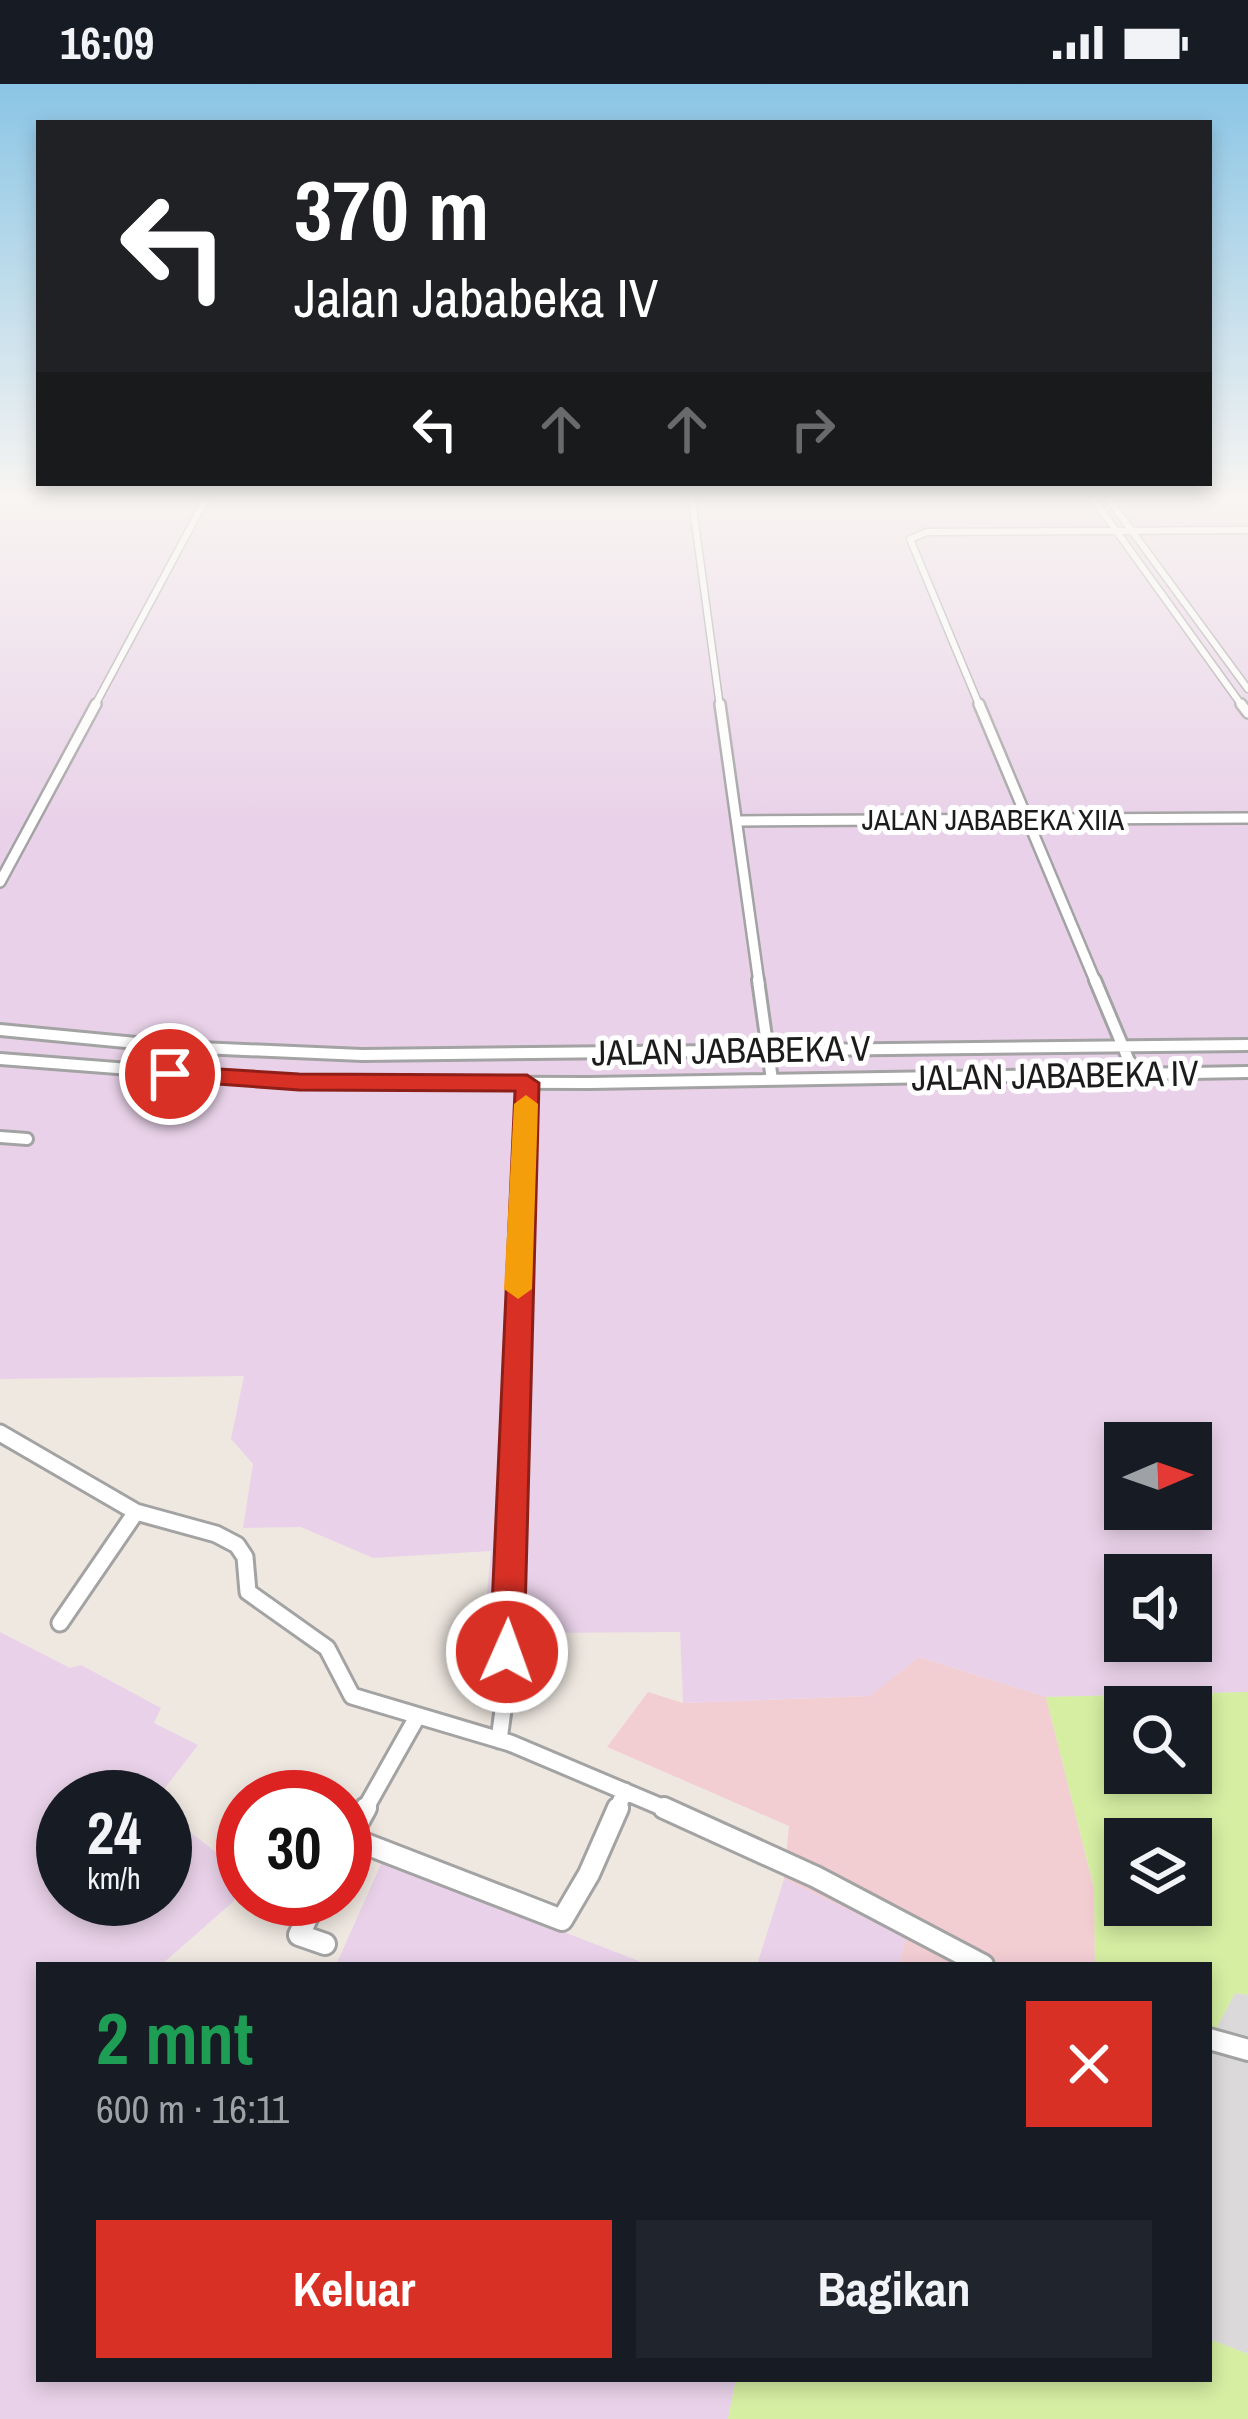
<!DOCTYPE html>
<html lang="id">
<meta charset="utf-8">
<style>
:root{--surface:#171b24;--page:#20242c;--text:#f1f3f6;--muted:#9ea1a6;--accent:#d93025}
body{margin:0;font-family:"Archivo Narrow",sans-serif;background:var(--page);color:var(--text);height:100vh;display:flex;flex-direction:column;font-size:45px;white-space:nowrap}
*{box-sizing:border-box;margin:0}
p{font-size:39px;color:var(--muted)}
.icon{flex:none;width:66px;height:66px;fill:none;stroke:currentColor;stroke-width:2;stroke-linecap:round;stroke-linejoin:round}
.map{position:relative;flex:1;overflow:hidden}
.panel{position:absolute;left:36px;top:1878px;width:1176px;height:420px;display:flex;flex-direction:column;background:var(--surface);border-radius:0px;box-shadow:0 6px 18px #0003}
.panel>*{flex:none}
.hud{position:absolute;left:36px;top:36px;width:1176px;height:366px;border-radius:0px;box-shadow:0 6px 18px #0003;background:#202124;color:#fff;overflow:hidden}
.needle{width:78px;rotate:88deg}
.controls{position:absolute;left:1104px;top:1338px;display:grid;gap:24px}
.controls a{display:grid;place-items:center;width:108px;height:108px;border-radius:0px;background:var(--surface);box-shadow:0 6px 18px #0003;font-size:60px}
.speed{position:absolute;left:36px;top:1686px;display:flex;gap:24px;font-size:60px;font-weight:700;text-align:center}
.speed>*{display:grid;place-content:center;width:156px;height:156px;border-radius:50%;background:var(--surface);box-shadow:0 6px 18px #0003;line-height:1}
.speed small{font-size:30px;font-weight:400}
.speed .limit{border:18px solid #d22;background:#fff;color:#111}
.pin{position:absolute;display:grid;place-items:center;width:102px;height:102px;color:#fff;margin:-51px;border:6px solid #fff;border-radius:50%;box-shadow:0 3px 12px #0007}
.me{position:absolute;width:132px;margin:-66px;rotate:2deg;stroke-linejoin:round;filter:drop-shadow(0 0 9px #0008)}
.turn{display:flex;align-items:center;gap:42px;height:252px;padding:0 60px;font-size:54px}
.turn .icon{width:156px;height:156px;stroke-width:2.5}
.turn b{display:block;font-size:84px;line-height:102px}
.lanes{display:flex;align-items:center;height:114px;padding:0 60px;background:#0003;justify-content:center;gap:60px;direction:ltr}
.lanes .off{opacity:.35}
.round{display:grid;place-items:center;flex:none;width:126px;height:126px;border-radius:0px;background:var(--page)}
.overview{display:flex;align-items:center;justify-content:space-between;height:204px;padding:0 60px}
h1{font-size:72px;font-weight:800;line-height:90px;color:#1e9e55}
.action{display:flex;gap:24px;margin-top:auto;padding:24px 60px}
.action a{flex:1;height:138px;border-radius:0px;background:var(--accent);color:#fff;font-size:48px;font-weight:800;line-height:138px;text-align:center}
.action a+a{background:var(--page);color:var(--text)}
.status{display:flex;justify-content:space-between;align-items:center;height:84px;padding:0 60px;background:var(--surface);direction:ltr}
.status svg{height:33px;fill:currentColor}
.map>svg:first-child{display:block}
.residential{fill:#dbd9d9}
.commercial{fill:#f2ced3}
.industrial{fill:#e9d2e9;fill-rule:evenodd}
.grass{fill:#d5eea2;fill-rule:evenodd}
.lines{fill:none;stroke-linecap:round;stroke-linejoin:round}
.minor-far4-casing{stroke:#a3a3a3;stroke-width:9}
.minor-far3-casing{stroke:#a3a3a3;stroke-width:14}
.minor-far2-casing{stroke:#a3a3a3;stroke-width:16}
.minor-far1-casing{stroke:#a3a3a3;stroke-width:21}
.minor-casing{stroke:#a3a3a3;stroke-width:26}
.minor-far4{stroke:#fff;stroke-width:6}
.minor-far3{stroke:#fff;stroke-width:9}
.minor-far2{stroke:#fff;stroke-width:10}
.minor-far1{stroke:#fff;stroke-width:15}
.minor{stroke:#fff;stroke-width:20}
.route{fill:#d93025;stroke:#8d1f18;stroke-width:3}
.slow{fill:#f59e0b}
.labels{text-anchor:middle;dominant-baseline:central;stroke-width:10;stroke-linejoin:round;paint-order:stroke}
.far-street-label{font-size:30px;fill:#1c1c1c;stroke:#fff}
.street-label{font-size:36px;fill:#1c1c1c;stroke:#fff}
</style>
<div class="status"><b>16:09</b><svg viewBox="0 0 49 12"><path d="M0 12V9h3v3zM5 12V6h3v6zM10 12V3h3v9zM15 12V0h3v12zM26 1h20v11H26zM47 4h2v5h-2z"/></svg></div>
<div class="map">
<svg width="1248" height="2335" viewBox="0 0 1248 2335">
<rect width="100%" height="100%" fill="#efe8e1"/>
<!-- residential -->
<path class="residential" d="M1235,1909L1248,1911V2270L1209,2255V1958Z"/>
<!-- commercial -->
<path class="commercial" d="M919,1573L1046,1613L1094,1804L1095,1881H899L905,1853L784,1795L789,1742L607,1663L648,1608L683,1619L869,1612Z"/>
<!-- industrial -->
<path class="industrial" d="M0,409H1248V1608L1046,1613L919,1573L870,1612L683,1619L680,1548L526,1549L520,1615L478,1607L491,1467L373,1474L301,1443L243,1444L253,1380L231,1355L244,1292L0,1295ZM1125,1359H1191V1425H1125ZM1125,1491H1191V1557H1125Z
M0,1548L70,1584L81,1581L161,1624L154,1639L198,1661L158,1713H63V1815H165V1729L238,1785L234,1817L161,1881H39V2295H736L728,2335H0Z
M385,1771L538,1838L649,1881H336Z
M784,1795L906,1853L899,1881H757Z"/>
<!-- grass -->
<path class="grass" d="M1248,1608V1911L1235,1909L1209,1958V1881H1095L1094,1804L1046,1613ZM1125,1623H1191V1689H1125ZM1125,1755H1191V1821H1125Z
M1209,2255L1248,2270V2335H728L736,2295H1209Z"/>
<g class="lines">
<!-- minor-far4 casing -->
<g class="minor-far4-casing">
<path id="minor-far4" d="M691,409L720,623
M1089,409L1243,623
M1104,409L1248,605
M94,623L209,409
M980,623L910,455L927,448L1248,446"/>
</g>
<!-- minor-far3 casing -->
<g class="minor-far3-casing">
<path id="minor-far3" d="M720,620L759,899
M979,620L1096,899
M1241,620L1248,629
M738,737L1248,734
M0,798L96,620"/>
</g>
<!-- minor-far2 casing -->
<g class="minor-far2-casing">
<path id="minor-far2" d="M758,896L772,996
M1095,896L1134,989
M0,946L178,963L362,971L1248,961
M0,975L299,998L590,999L1248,988
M0,1053L27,1055
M518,1259L527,999"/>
</g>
<!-- minor-far1 casing -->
<g class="minor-far1-casing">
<path id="minor-far1" d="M0,1349L136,1428L216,1450L237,1461L245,1473L248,1508L327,1564L352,1612L510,1659L671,1727
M60,1539L136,1428
M499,1656L505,1611L518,1256
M364,1727L417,1633
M616,1727L625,1707"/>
</g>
<!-- minor casing -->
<g class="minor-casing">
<path id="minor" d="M664,1724L816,1793L983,1881
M345,1752L562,1836L589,1790L618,1724
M345,1762L366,1724
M316,1815L299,1851L325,1860
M1209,1955L1248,1966"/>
</g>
<!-- minor-far4 -->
<use href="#minor-far4" class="minor-far4"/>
<!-- minor-far3 -->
<use href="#minor-far3" class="minor-far3"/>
<!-- minor-far2 -->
<use href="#minor-far2" class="minor-far2"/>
<!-- minor-far1 -->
<use href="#minor-far1" class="minor-far1"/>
<!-- minor -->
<use href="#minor" class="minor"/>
</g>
<!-- sky -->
<linearGradient id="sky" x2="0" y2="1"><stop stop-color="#8ac5e5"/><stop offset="0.56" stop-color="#f8f5f2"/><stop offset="1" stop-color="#f8f5f2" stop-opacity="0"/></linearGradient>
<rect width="1248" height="736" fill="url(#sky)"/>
<!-- route -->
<path class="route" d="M170,982L299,990L527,991L539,999L524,1568L519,1579L507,1584L495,1579L490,1568L515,1007L299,1006L162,996L158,990Z"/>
<!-- slow -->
<path class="slow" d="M526,1011L538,1020L532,1205L518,1215L504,1205L514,1020Z"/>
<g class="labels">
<!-- far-street labels -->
<g class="far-street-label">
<text x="993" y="735">JALAN JABABEKA XIIA</text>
</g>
<!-- street labels -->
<g class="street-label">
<text transform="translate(731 966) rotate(-1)">JALAN JABABEKA V</text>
<text transform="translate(1055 991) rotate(-1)">JALAN JABABEKA IV</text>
</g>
</g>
</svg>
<div class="controls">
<a><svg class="needle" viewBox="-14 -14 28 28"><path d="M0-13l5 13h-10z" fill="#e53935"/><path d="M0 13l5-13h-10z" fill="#9ea1a6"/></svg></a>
<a><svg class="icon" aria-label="sound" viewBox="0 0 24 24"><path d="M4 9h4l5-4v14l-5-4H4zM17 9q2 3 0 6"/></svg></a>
<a><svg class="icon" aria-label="search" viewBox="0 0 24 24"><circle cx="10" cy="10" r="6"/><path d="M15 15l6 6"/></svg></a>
<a><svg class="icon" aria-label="layers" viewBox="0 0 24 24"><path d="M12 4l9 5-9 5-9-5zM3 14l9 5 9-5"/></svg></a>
</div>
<div class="speed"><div>24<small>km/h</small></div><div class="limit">30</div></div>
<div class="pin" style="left:170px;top:990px;background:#d93025"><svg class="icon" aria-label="arrive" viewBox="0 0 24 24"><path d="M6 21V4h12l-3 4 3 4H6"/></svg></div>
<svg class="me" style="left:507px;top:1568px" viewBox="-20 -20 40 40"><circle r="17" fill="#d93025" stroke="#fff" stroke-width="3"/><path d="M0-11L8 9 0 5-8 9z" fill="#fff"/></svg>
<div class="hud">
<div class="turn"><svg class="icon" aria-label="left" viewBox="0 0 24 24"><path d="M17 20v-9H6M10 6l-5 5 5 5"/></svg><div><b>370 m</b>Jalan Jababeka IV</div></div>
<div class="lanes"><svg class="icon" aria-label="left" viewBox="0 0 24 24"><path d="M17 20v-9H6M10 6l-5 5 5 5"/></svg><svg class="icon off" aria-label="ahead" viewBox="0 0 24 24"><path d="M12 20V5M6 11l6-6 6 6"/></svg><svg class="icon off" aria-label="ahead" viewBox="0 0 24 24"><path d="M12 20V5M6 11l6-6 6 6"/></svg><svg class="icon off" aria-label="right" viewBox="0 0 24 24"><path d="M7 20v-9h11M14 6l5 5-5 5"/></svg></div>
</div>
<section class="panel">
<div class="overview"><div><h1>2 mnt</h1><p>600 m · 16:11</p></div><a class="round" style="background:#d93025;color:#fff"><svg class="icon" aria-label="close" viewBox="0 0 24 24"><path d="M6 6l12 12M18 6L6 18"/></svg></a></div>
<div class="action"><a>Keluar</a><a>Bagikan</a></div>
</section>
</div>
